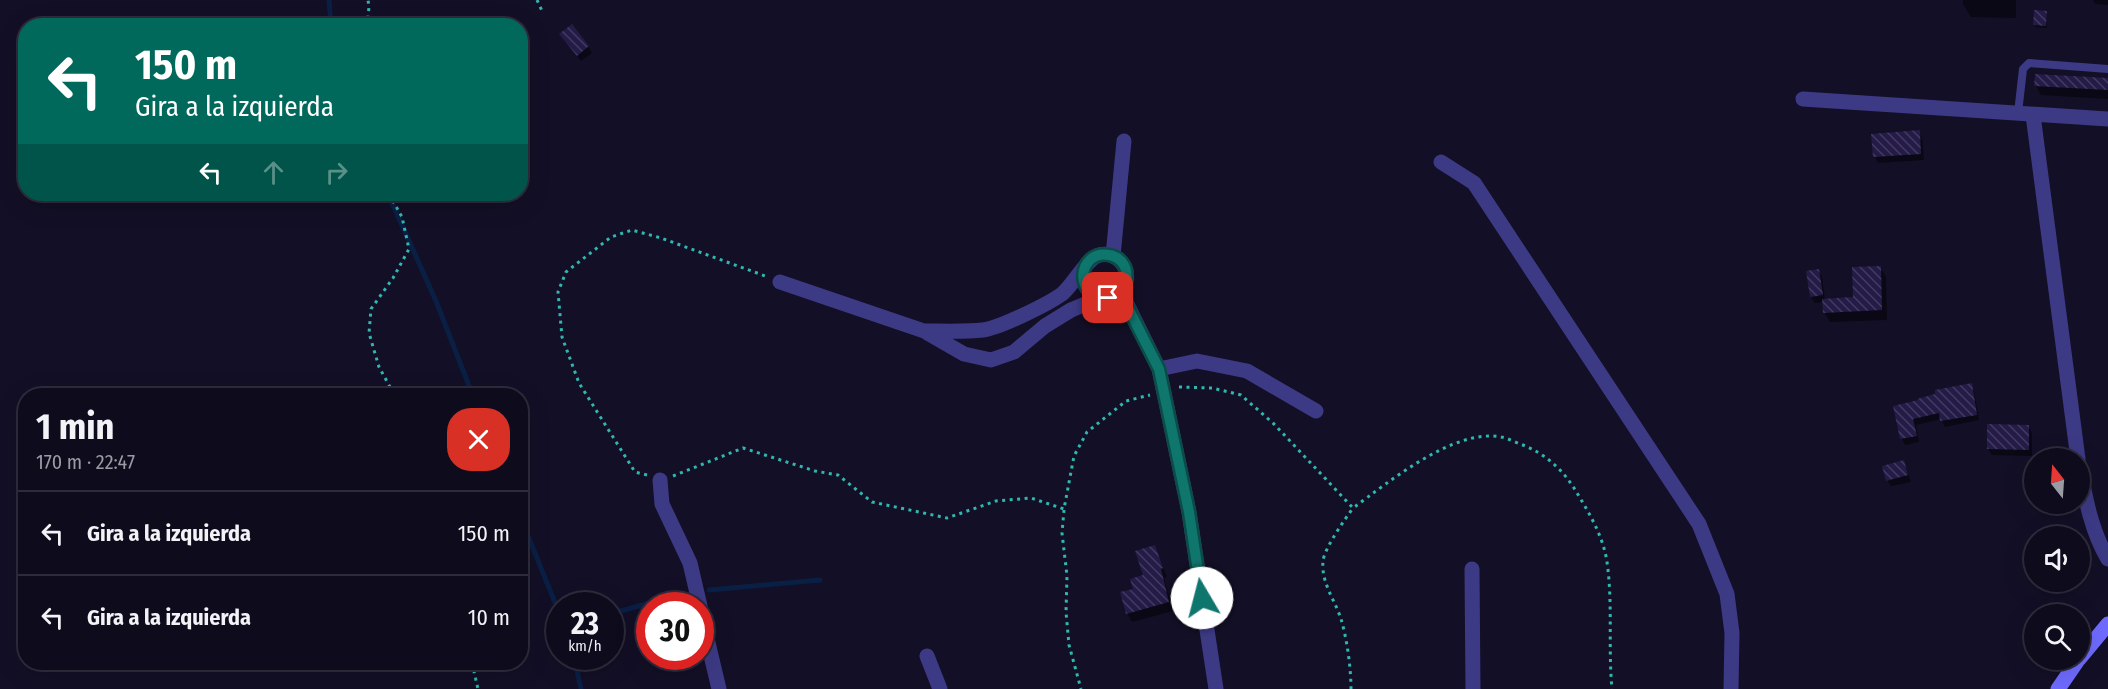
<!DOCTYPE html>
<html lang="es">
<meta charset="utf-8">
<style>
:root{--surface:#0e0b1c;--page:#171425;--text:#f1f3f6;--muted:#9b9ba3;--line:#2e2b3b}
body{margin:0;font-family:"Fira Sans Condensed",sans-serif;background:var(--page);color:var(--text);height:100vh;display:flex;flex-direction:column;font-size:22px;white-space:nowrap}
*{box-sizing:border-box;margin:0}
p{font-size:20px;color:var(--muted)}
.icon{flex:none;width:33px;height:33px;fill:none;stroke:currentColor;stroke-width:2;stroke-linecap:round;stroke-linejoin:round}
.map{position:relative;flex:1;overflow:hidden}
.side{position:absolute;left:18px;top:388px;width:510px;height:282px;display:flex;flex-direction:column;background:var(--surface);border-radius:24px;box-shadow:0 6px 24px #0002,0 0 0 2px var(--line)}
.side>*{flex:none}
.banner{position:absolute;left:18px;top:18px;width:510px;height:183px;border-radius:24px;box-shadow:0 6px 24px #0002,0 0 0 2px var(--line);background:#00695c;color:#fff;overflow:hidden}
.needle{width:39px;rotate:343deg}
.controls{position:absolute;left:2024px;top:448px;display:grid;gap:12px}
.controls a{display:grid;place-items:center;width:66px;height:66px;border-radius:50%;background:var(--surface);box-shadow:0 6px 24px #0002,0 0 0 2px var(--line);font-size:30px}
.speed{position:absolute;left:546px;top:592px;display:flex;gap:12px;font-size:30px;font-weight:700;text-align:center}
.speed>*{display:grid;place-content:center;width:78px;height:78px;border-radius:50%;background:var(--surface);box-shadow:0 6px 24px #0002,0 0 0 2px var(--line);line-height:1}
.speed small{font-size:15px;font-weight:400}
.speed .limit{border:9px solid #d22;background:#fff;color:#111}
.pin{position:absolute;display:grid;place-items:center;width:51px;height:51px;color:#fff;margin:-26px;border-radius:12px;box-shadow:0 3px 9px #0006}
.me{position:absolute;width:66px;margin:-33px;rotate:352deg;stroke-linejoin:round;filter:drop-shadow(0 0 4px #0008)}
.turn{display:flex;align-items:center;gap:21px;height:126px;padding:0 18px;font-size:27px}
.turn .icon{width:78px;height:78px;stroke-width:2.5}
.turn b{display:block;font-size:42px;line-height:51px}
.lanes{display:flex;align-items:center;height:57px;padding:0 18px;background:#0003;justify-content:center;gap:30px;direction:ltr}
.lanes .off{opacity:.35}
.round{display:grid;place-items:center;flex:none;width:63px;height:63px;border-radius:24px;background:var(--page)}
.summary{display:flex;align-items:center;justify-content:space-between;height:102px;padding:0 18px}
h1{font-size:36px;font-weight:700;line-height:45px}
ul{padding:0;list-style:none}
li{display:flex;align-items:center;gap:18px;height:84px;padding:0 18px;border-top:2px solid var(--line)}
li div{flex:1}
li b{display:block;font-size:22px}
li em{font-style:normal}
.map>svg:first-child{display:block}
.shadow{fill:#0007}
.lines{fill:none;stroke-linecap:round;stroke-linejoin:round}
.stream{stroke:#0a1f44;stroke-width:5}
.building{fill:url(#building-back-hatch)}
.path{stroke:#2fb8b0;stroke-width:3;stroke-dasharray:3 4.5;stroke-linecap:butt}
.lane{stroke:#3d3a85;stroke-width:8}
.street{stroke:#3d3a85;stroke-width:15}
.secondary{stroke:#6f6bff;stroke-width:15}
.route-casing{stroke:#0a4d48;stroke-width:15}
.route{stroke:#0f766e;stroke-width:10}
</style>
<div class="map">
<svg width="2108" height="689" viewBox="0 0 2108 689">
<defs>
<pattern id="building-back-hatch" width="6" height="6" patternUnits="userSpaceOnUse" patternTransform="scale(1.5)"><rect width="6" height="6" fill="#241b47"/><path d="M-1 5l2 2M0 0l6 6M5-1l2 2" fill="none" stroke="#433b63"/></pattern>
</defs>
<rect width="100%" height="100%" fill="#130f26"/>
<!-- shadow -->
<path class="shadow" d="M1963,0H2016V18L1971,17L1963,4Z
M2093,0H2108V5L2095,4Z
M2046,13L2047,28L2036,27L2034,24Z
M561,35L588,46L592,53L581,61Z
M2108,79V99L2041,95L2036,86Z
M1919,132L1922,138L1924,160L1878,163L1875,157Z
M1880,267L1886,277L1887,320L1830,322L1824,312V302L1815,303L1811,297L1818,270L1822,277L1825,300L1854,299Z
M1971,385L1974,391L1979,420L1945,427L1941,419L1916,425L1919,442L1905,445L1902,439L1895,407Z
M2028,426L2032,433V456L1992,455L1988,449Z
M1904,462L1911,482L1891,486L1887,480Z
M1154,546L1167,577L1164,578L1173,611L1132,622L1127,613L1134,590L1145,576Z"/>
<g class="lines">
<!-- stream -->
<path class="stream" d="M329,0L331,26
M388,194L436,301L473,396
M520,516L560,615
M709,590L820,580
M610,614L664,599
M574,657L581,689"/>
</g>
<!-- building -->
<path class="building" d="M2034,10L2047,11L2046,26L2033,25Z
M572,24L589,46L577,56L559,34Z
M2035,74L2108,78V90L2034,86Z
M1920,130L1921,154L1873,157L1871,134Z
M1881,266L1882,310L1823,313L1822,299L1853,297L1852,267Z
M1819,269L1823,295L1810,297L1806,271Z
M1972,383L1977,415L1940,421L1939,413L1913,419L1917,436L1900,439L1893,406L1918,400L1917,399L1935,394V390Z
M1987,424L2029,425V450L1987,449Z
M1904,460L1908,475L1886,481L1882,466Z
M1155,545L1163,568L1161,569L1169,602L1126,614L1120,592L1133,589L1130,579L1143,575L1135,551Z"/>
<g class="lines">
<!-- path -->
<path class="path" d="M537,0L543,13
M367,26L369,7L368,0
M389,194L402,217L409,249L393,278L371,309L369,333L379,367L395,396
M1179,387L1212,388L1241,395L1274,424L1353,508C1389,482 1454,428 1501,437C1508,438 1516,443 1523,445C1545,454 1561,468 1574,488C1588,511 1603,535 1607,562C1613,604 1608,647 1612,689
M647,475L635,472L579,383L562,337L558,292L566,272L611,237L632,230L661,238L768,277
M673,476L743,448L815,471L838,475L872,502L947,518L996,501L1031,498L1064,509L1074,456L1087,432L1126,401L1150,395
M1064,510L1062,533L1067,576L1066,612L1069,645L1081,689
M472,663L478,689
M1351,689C1351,668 1347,639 1341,619C1335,600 1321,583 1323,561C1324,549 1345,519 1353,508"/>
<!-- lane -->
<path class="lane" d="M2018,113L2023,69L2029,63L2108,69"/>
<!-- street -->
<path class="street" d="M1803,99L2108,119
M2033,115L2078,459
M1441,162L1474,183L1699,524L1727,594L1732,633L1731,689
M1113,256L1124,141
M780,282L924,331L964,354L991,360L1014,352L1045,326L1071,310L1100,298
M1121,292L1159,369L1189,512L1216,689
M924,331C943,331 964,332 983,330C1000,328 1048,304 1062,294C1074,284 1086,259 1099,255C1115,251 1130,266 1126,282C1118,309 1080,300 1083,271
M1159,369L1197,361L1247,371L1316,411
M2079,464C2085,496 2091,531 2108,559
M660,480L662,504L690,563L700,606
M1472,569L1473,689
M700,609L719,689
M927,656L940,689"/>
<!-- secondary -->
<path class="secondary" d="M2079,659L2108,624
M2058,689L2078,660"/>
</g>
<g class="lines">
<!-- route casing -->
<g class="route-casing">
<path id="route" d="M1108,298C1072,298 1078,249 1109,255C1115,256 1121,260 1124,265C1129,274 1126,284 1120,292L1159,369L1189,512L1202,598"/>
</g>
<!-- route -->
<use href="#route" class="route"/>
</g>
</svg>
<div class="controls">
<a><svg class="needle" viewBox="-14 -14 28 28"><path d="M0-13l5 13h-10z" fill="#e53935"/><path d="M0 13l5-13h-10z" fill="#9b9ba3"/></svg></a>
<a><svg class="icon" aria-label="sound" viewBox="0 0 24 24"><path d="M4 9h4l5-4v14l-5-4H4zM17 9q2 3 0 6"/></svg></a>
<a><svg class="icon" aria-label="search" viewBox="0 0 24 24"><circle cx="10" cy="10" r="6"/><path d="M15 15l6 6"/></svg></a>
</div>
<div class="speed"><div>23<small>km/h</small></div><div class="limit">30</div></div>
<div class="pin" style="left:1108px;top:298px;background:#d93025"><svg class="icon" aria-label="arrive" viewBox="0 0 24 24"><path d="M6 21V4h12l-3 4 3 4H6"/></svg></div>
<svg class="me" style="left:1202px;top:598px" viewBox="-20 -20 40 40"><circle r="19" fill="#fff"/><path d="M0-13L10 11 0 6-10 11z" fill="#0f766e"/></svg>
<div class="banner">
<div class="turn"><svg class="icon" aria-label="left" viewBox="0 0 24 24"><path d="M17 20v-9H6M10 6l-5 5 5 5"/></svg><div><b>150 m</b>Gira a la izquierda</div></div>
<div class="lanes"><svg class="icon" aria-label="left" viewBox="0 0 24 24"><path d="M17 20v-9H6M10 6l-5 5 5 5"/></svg><svg class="icon off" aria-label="ahead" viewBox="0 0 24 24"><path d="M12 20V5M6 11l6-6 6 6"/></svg><svg class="icon off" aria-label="right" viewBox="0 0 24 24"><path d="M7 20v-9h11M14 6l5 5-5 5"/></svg></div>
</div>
<section class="side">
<div class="summary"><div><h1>1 min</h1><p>170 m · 22:47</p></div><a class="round" style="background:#d93025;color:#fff"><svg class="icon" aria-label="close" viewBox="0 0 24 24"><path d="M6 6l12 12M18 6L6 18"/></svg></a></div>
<ul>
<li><svg class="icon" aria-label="left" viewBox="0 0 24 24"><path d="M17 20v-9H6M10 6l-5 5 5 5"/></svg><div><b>Gira a la izquierda</b></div><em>150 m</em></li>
<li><svg class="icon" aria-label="left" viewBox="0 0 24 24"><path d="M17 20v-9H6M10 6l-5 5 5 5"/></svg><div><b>Gira a la izquierda</b></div><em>10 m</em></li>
</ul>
</section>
</div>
